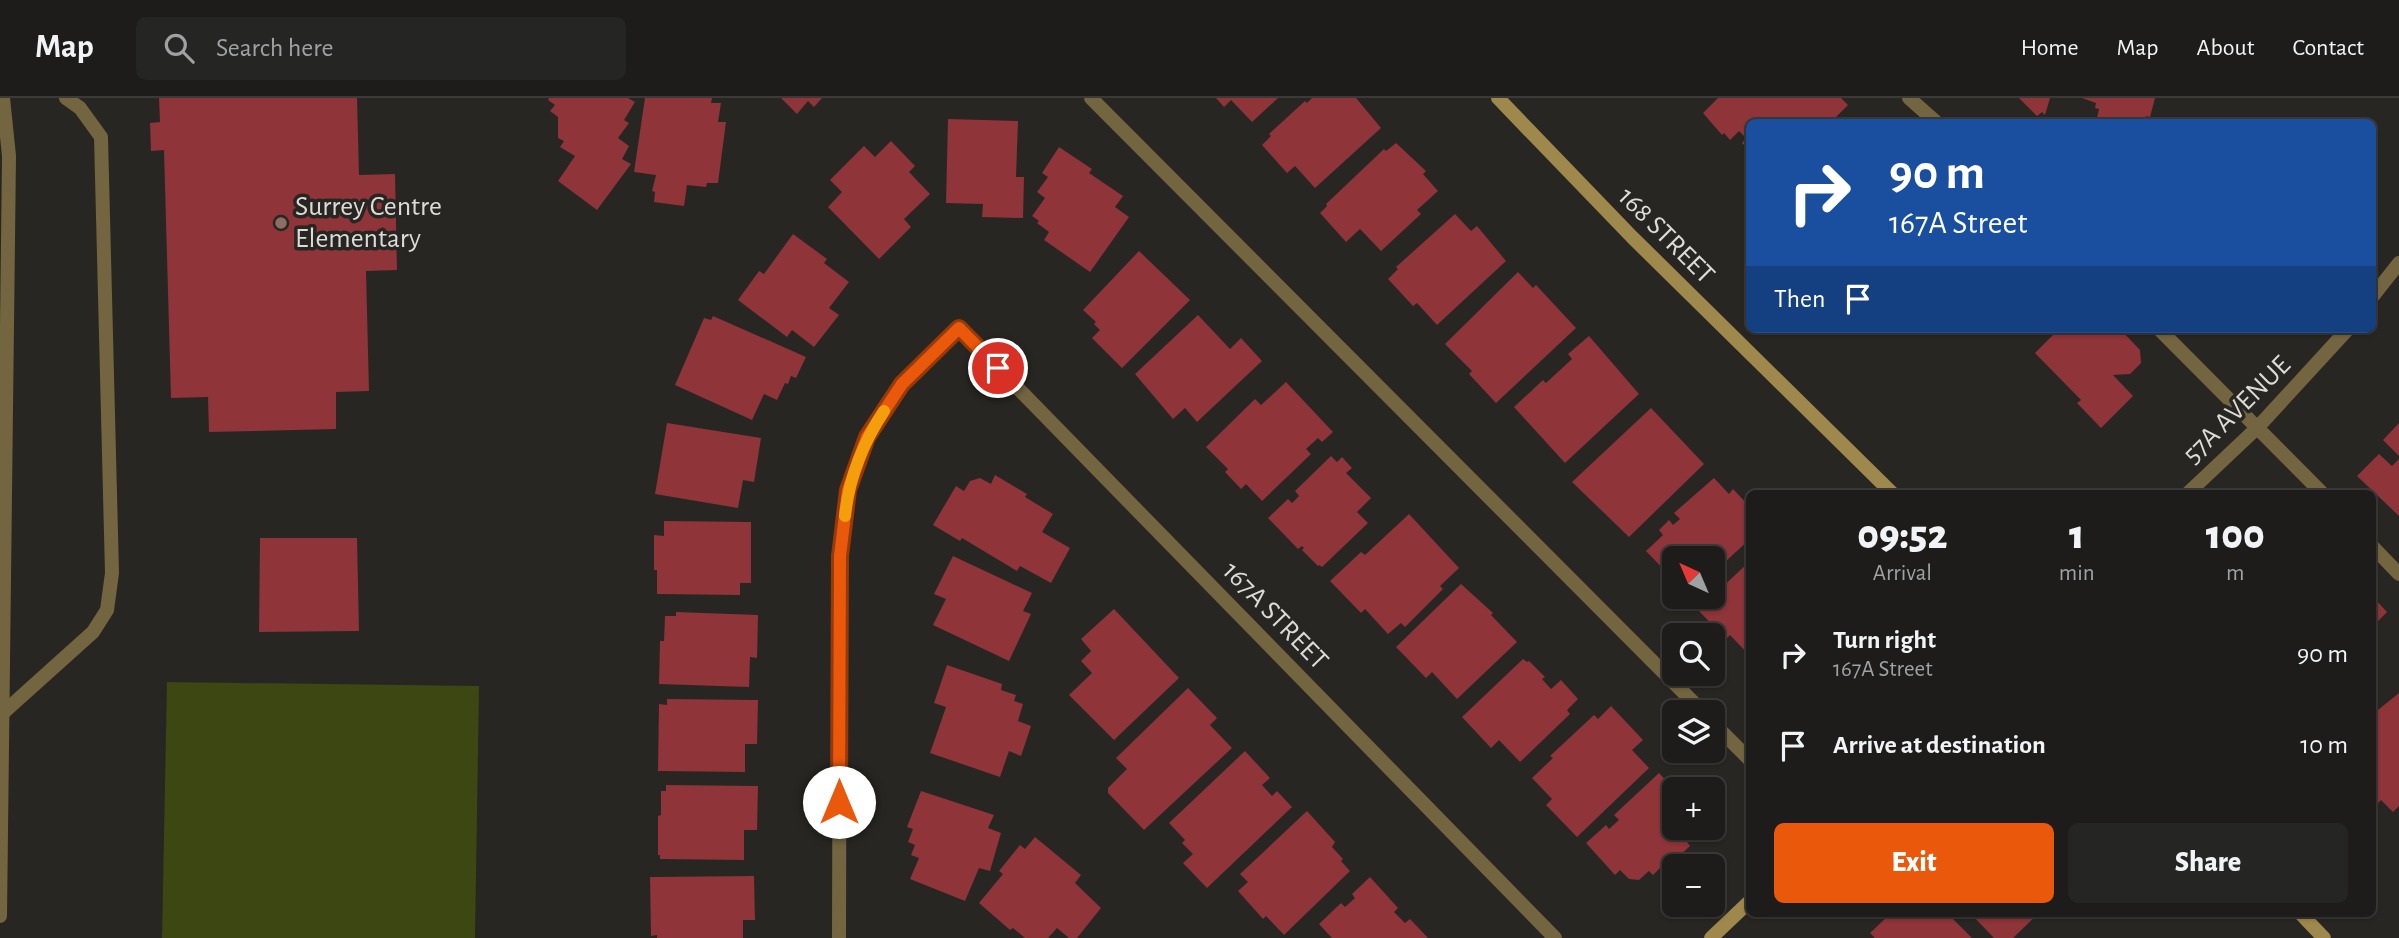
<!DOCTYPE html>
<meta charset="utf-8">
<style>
:root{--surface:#1d1c1a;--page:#252523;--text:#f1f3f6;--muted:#a0a1a2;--line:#3b3a39;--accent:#ea580c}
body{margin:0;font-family:"Alegreya Sans",sans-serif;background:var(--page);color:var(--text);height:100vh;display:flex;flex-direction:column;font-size:26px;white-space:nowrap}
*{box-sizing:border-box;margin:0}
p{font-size:23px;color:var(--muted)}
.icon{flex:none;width:38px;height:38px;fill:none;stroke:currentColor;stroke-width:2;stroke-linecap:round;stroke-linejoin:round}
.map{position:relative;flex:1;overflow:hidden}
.drawer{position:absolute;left:1746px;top:392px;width:630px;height:427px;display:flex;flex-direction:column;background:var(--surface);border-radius:10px;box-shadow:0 2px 5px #0004,0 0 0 2px var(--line)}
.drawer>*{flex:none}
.guide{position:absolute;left:1746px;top:21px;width:630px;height:214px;border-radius:10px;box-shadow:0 2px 5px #0004,0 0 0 2px var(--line);background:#1a4fa0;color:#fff;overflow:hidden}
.needle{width:46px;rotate:316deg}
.fabs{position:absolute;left:1662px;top:448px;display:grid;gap:14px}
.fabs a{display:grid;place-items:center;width:63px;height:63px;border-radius:10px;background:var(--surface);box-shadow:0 2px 5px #0004,0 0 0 2px var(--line);font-size:35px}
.pin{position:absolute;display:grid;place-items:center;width:60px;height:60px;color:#fff;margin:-30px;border:4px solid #fff;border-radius:50%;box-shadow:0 2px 7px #0007}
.me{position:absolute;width:77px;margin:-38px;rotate:0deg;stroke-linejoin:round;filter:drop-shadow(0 0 5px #0008)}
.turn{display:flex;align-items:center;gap:24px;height:147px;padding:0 28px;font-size:32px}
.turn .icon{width:91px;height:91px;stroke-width:2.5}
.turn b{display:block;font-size:49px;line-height:60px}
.then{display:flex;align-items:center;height:66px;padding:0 28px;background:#0003;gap:14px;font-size:26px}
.eta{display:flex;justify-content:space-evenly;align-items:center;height:119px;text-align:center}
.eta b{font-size:42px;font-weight:800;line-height:49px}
.button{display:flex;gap:14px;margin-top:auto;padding:14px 28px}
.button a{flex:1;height:80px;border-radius:10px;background:var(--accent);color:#fff;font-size:28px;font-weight:800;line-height:80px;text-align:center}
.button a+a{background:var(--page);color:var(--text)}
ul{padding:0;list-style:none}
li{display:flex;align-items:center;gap:21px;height:91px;padding:0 28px}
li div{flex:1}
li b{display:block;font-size:26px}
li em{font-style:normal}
header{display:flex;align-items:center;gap:42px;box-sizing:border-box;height:98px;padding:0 35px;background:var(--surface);border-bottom:2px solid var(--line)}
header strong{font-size:33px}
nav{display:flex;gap:38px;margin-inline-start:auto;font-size:24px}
.search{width:490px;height:63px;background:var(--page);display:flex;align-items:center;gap:18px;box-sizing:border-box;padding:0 24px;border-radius:10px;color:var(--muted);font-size:26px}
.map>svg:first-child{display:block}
.grass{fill:#3d4711}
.building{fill:#8f3438}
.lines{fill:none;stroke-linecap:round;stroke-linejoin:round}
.lane{stroke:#736540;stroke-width:14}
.street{stroke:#736540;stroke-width:14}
.secondary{stroke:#9f884c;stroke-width:14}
.route-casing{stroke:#983908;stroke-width:18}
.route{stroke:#ea580c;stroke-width:12}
.slow{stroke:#f59e0b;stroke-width:12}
.education-dot{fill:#8d6e63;stroke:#272622;stroke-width:2.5}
.labels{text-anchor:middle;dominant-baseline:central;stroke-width:7;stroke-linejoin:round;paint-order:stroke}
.poi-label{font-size:28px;fill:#dcdbd8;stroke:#272622;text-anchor:start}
.street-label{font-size:28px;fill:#dcdbd8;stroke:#272622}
</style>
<header>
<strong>Map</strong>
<div class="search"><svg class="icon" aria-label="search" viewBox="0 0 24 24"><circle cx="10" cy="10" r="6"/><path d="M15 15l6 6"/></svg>Search here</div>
<nav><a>Home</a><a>Map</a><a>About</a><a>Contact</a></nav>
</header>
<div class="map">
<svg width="2399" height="840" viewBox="0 0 2399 840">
<rect width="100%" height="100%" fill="#272622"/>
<!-- grass -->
<path class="grass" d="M167,584L479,588L475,840H162Z"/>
<!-- building -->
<path class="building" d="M159,0H357L359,77L395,76L397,172L366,173L369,293L336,294V331L209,334L208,299L171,300L164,52L151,53L150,25L160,24Z
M549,0H628L635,4L624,22L629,25L618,40L629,48L622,61L631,66L597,112L558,83L575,58L560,49L564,43L558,40V19L550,13L555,7L548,2Z
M645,0H712L711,5H721L718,24H726L718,85H707L706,89L687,87L684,108L654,104L655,94L652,93L656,77L634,74Z
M781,0H822L814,9L808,3L797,16Z
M1216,0H1278L1252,24L1231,2L1224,9Z
M1312,0H1356L1381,30L1315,90L1295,68L1287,75L1262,47L1271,38L1269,36L1305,3L1307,5Z
M1718,0H1841L1848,7L1831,24H1750V53L1742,45L1746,40L1739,33L1730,42L1724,35L1722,37L1703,15Z
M2019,0H2050L2045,17L2042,14L2037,18Z
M2082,0H2155L2150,19L2146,18L2145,24H2096L2099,11L2095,10L2096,5Z
M948,21L1018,23L1016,79H1024L1023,120L982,119L983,106L946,105Z
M891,43L915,68L909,74L930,96L904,121L911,129L879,161L828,109L842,94L830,82L864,48L875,59Z
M1396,45L1426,73L1423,76L1438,93L1417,112L1421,116L1381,153L1360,131L1346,144L1320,115L1327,108L1326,106L1384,51L1386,53Z
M1059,49L1092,71L1089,75L1123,98L1115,109L1129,119L1090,174L1044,142L1049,134L1037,125L1039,123L1032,118L1045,100L1037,94L1048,79L1042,75Z
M1455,116L1471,133L1477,128L1506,163L1437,227L1417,205L1413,208L1388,181L1398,171L1396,169Z
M793,136L827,161L824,165L849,184L829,210L839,217L814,249L792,232L787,239L738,202L759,173L764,176Z
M1139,153L1190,202L1122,270L1092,240L1100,232L1094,226L1096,224L1083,212Z
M1518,174L1533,190L1536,187L1576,230L1496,305L1469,276L1472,273L1445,246Z
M1198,217L1230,251L1241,240L1262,263L1197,324L1185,310L1173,321L1135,276Z
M713,218L806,259L796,280L791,278L788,286L785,285L777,302L764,296L752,322L675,287L704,220L711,222Z
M2059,231H2120L2140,252L2141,265L2130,276L2113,277L2133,298L2101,330L2077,305L2081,302L2035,255Z
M1589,238L1639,296L1565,365L1514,309L1543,282L1546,285L1572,261L1568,256Z
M1286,284L1333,334L1322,344L1318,340L1306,351L1311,356L1262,403L1246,386L1241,391L1225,374L1228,371L1206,349L1255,301L1261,307Z
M1651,310L1704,366L1629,439L1572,384Z
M667,325L761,340L754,384L743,382L738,410L655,396Z
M2399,325V358L2383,342Z
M2379,356L2392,368L2399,361V418L2357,378Z
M1331,358L1337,364L1342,359L1352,370L1346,375L1371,400L1357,414L1368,425L1322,469L1319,467L1318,468L1302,452L1304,450L1302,448L1298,451L1268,420L1288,401L1292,405L1299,398L1295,393Z
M995,377L1027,396L1025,399L1053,416L1042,434L1070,450L1051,485L1020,468L1017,473L962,440L960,443L933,427L956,388L964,393L970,383L980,380L991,386Z
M1714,380L1729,396L1733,391L1750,409V441L1713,475V460H1675V489L1668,482L1671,479L1646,453L1663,437L1659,432L1669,422L1673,427L1680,421L1674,415Z
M1409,416L1459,470L1440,488L1443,491L1405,529L1401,525L1388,536L1365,511L1361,515L1330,483L1361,454L1365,457Z
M664,423L751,424V485H740V497L657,496V472H654V437L664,438Z
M260,440H357L359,533L259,534Z
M953,458L1032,495L1023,513L1031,516L1009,563L933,527L946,501L934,496Z
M1750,463V558L1730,537L1726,541L1698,512Z
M1461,486L1493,515L1491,517L1517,544L1457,601L1432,574L1426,580L1396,549Z
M2373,499L2387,514L2373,528Z
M1114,511L1179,580L1114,642L1069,597L1092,575L1081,563L1091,553L1081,541Z
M676,514L758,517L757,560L750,559L749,589L659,586L660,543H664L665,518H676Z
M1523,561L1527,564L1529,563L1545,579L1542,581L1551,591L1561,582L1578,601L1567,612L1570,616L1520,664L1499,642L1491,650L1462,619Z
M947,567L1002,586L1001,592L1016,597L1014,603L1023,606L1018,623L1031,628L1021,658L1009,653L1000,679L930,655L946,609L934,605Z
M1188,590L1217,620L1210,627L1232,650L1144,732L1108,695V690L1127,671L1116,660Z
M2399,595V708L2393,714L2381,702L2373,710V616Z
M667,601L758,602L757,646H745V674L658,673L659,606L667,607Z
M1611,608L1643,642L1632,652L1649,670L1577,739L1546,707L1552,701L1532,680L1553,660L1550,658L1594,617L1598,621Z
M1245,653L1270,680L1262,687L1272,698L1277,693L1292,709L1207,790L1183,765L1193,756L1182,745L1185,742L1169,725Z
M1659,675L1673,690L1681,682L1690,691H1675V730H1702L1687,744L1690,748L1665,771L1662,768L1653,777L1649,773L1639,782L1629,781L1620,772L1615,777L1586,745L1606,727L1609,731L1619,722L1614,717Z
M666,687L758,688L757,732H744V762L660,761V757H658V718L661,717V693H666Z
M921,693L994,717L988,730L1001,735L990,773L979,770L965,803L910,781L919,760L911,757L915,747L908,744L913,731L907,729Z
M1307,713L1335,744L1332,749L1343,761L1341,763L1350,773L1284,837L1266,818L1263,821L1238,793L1248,784L1240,776Z
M1035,739L1081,777L1075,785L1101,810L1077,840H1069L1057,830L1048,840H1025L1013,830L1010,832L979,805L1003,776L999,773L1020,747L1025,751Z
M754,778L755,822H743V840H657V837L651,838L650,779Z
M1370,779L1398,810L1394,814L1405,825L1410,821L1428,840H1332L1319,826L1341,805L1345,809L1355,800L1352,796Z
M1890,816H1948L1972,840H1875L1870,835Z
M1971,816H2038L2013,840H1994Z"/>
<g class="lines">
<!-- lane -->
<path class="lane" d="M1091,0L1703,614
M1909,0L1936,24
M2159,231L2323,396
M2373,449L2399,476
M4,614L93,534L107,512L112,475L101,39L80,10L66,0
M1713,625L1750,662"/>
<!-- street -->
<path class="street" d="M2373,198L2399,165
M2187,396L2258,329L2348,231
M0,818L9,58L3,0
M839,840L840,458L848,392L867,339L902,287L959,230L1555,840"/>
<!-- secondary -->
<path class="secondary" d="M1498,0L1632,139L1893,396
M2301,816L2324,840
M1711,840L1750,803"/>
</g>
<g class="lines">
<!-- route casing -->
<g class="route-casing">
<path id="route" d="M839,704L840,458L848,392L867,339L902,286L959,230L998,270"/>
</g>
<!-- route -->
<use href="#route" class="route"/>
<!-- slow -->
<path class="slow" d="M845,418C849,379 863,345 884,313"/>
</g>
<!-- markers -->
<circle class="education-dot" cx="281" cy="125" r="7"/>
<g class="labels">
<!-- poi labels -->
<g class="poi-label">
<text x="295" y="109">Surrey Centre<tspan x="295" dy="32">Elementary</tspan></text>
</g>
<!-- street labels -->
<g class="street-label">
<text transform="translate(1666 138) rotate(45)">168 STREET</text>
<text transform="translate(2237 312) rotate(-45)">57A AVENUE</text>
<text transform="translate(1275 518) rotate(46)">167A STREET</text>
</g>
</g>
</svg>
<div class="fabs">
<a><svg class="needle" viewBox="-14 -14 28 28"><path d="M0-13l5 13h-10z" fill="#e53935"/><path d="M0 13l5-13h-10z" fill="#a0a1a2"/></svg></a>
<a><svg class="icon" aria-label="search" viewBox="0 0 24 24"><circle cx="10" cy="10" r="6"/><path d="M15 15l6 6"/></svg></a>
<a><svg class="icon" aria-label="layers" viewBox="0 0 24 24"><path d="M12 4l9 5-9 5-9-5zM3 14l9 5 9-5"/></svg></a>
<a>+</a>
<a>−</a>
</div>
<div class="pin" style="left:998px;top:270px;background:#d93025"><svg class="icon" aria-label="arrive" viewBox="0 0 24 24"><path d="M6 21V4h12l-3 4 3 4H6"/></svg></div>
<svg class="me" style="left:839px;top:704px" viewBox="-20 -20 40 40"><circle r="19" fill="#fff"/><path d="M0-13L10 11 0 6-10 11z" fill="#ea580c"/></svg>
<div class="guide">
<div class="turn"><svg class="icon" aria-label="right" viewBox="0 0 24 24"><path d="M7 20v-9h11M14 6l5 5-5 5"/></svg><div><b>90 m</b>167A Street</div></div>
<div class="then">Then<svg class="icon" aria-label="arrive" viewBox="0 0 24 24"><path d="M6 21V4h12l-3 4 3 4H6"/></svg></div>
</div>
<section class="drawer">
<div class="eta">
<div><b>09:52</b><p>Arrival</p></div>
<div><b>1</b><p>min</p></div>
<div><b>100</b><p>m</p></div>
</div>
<ul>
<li><svg class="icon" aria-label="right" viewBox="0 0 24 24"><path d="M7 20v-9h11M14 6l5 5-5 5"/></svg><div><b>Turn right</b><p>167A Street</p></div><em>90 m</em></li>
<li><svg class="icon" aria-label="arrive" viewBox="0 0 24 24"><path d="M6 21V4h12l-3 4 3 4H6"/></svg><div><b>Arrive at destination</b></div><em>10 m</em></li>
</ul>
<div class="button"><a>Exit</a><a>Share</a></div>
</section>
</div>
